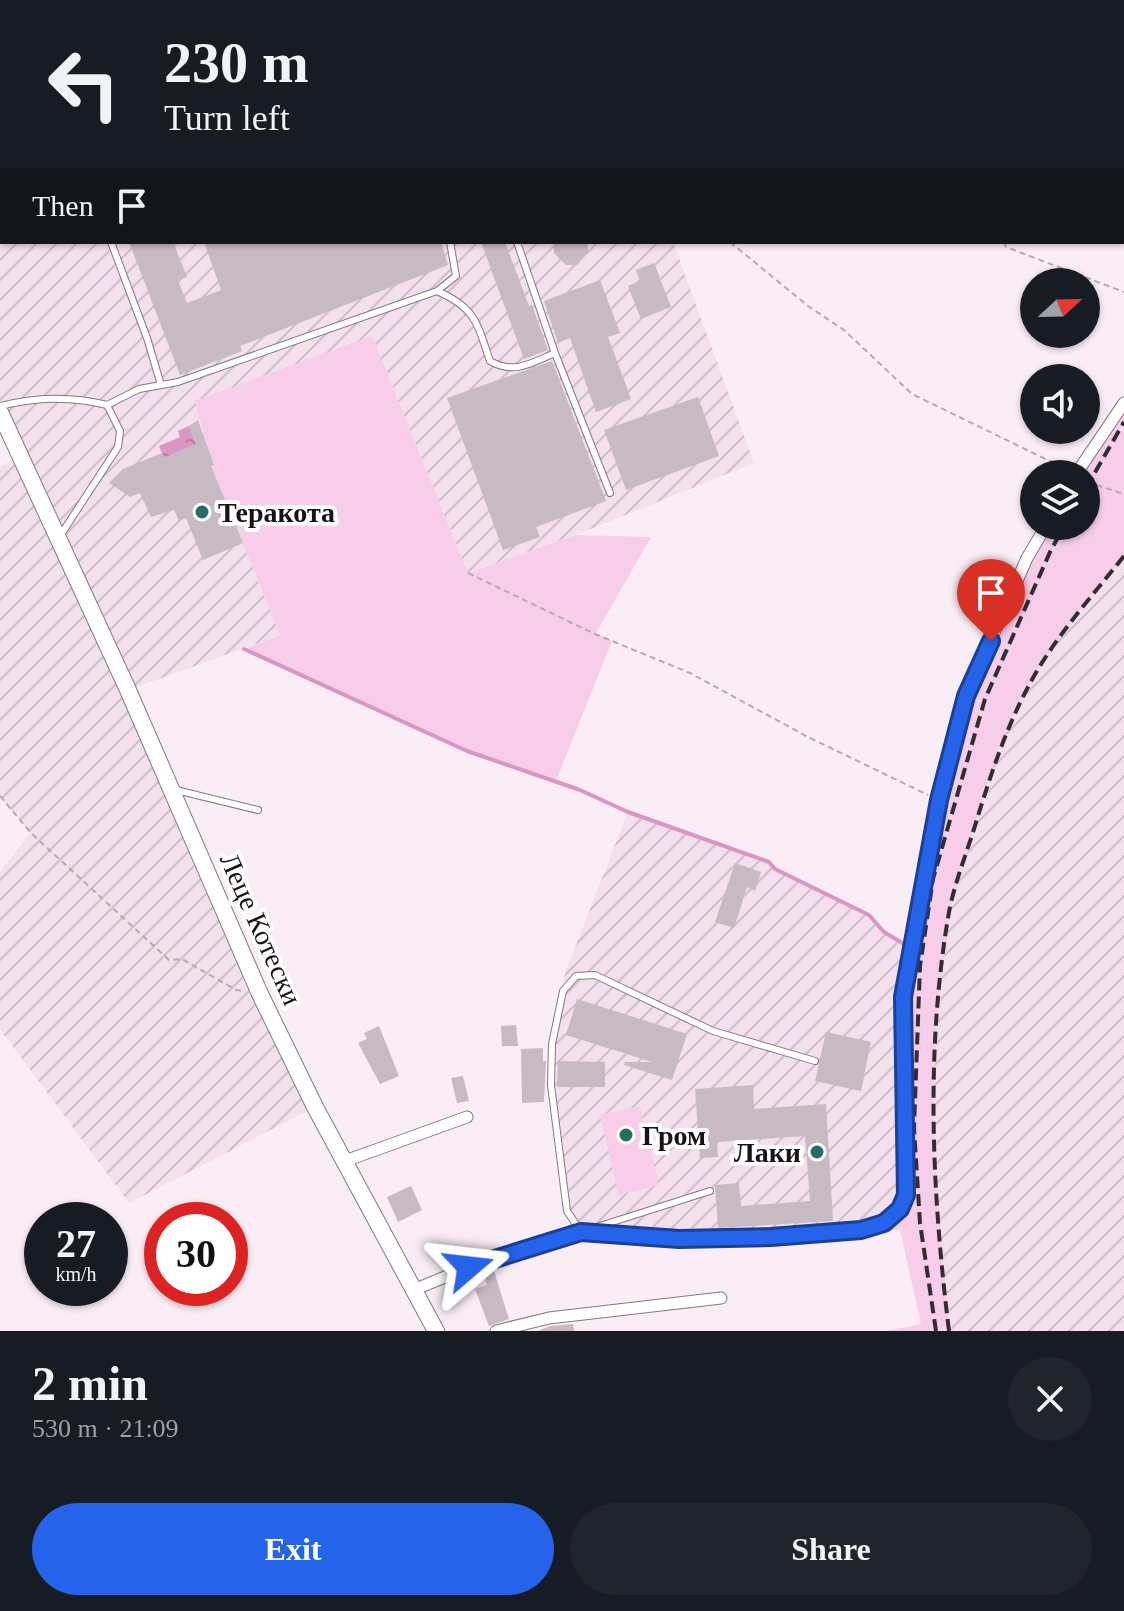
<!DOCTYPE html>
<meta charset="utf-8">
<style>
:root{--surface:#171b24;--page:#20242c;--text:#f1f3f6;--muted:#9ea1a6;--accent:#2563eb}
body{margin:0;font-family:"Times New Roman",serif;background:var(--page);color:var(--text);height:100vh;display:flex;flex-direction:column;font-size:30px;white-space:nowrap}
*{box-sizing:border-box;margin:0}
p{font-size:26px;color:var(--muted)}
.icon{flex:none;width:44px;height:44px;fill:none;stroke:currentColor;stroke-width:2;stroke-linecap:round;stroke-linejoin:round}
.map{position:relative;height:1331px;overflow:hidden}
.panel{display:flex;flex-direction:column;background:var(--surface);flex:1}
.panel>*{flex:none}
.guide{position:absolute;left:0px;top:0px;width:1124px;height:244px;box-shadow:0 2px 6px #0004;background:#171b24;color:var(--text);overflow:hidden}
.needle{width:52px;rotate:68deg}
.fabs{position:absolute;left:1020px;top:268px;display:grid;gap:16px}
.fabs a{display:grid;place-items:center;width:80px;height:80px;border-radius:50%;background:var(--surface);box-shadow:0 2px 6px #0004;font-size:40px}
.speed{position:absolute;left:24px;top:1202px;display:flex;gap:16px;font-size:40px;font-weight:700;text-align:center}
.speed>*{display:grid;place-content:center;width:104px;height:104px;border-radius:50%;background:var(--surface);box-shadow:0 2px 6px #0004;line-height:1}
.speed small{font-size:20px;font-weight:400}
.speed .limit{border:12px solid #d22;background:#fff;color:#111}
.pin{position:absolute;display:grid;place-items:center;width:68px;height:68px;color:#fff;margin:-82px -34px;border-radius:50% 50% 50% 0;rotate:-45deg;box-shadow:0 0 8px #0007}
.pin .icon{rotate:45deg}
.me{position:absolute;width:88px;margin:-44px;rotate:73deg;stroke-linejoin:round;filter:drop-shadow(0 0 6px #0008)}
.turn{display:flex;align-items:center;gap:28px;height:168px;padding:0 32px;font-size:36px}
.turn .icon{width:104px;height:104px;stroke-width:2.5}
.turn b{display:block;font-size:56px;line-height:68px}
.then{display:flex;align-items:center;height:76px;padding:0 32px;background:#0003;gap:16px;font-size:30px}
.round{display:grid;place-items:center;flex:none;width:84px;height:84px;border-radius:42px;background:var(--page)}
.headline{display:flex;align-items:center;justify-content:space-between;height:136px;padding:0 32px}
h1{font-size:48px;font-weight:600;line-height:60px}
.primary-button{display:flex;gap:16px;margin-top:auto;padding:16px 32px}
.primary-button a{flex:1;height:92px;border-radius:48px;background:var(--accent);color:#fff;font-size:32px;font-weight:600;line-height:92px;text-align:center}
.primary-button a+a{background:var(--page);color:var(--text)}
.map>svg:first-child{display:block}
.industrial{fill:url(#industrial-furrows)}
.green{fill:#f8cde9}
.water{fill:url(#water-ripples)}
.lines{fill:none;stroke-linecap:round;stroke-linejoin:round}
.stream{stroke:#d996c4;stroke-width:4}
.building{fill:#c7bac3}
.service-casing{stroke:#857981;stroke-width:8}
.minor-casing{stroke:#857981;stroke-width:13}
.secondary-casing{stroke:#857981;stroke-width:18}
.path{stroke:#b5aab1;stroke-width:2;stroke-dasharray:6 4;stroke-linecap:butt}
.service{stroke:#fff;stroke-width:6}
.minor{stroke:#fff;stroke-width:11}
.secondary{stroke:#fff;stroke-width:16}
.rail{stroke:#332d31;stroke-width:4;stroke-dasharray:12 6;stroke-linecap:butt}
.route-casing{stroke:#184099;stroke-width:20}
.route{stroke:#2563eb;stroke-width:14}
.poi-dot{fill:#236d68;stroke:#fff;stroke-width:3}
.labels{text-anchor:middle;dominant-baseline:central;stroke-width:8;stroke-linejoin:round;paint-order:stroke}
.poi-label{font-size:28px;font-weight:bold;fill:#171215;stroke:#fff;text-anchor:start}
.street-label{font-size:28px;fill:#171215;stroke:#fff}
</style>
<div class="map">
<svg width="1124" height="1331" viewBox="0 0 1124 1331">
<defs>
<pattern id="industrial-furrows" width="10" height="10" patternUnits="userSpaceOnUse" patternTransform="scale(2)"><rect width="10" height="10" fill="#f4dfec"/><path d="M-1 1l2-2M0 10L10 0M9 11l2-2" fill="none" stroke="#d0beca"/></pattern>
<pattern id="water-ripples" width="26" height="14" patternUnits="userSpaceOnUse" patternTransform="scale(2)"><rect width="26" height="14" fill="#d996c4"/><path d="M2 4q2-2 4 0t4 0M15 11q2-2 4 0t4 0" fill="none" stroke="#ba80a8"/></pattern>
</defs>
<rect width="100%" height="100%" fill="#fbedf6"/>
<!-- industrial -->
<path class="industrial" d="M0,0H582L583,2H2V242H673L754,463L576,535L468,573L372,336L198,420L209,450L212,467L280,635L129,690L315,1107L129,1203L0,1029V872L30,833L0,796V467L19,456L0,412Z
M1124,556V1331H929L948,1326L934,1146V1087L936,1027L950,911L999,745L1028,686L1063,632Z
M628,812L769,862L775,869L869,915L884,932L911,948L906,1195L884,1223L771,1237L581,1232L567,1211L551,1085L552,1044L565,973Z"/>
<!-- green -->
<path class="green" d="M372,336L468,573L576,535L651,537L596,633L612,641L556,781L467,751L244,649L280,635L212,467L195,401Z
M1124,403V422L1108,450L1124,427V556L1063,632L1028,686L999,745L950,911L936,1027L934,1087V1146L948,1326L929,1331H886L921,1324L900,1230H861L884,1223L906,1195L904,1044L911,948L966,696L1046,526H1086V474H1076Z
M640,1106L659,1185L619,1195L600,1115Z"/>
<!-- water -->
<path class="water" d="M189,426L196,444L164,458L159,446L180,437L178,431Z"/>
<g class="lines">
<!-- stream -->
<path class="stream" d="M244,649L467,751L580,790L628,812L769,862L775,869L869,915L884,932L909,947"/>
</g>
<!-- building -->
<path class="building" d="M129,242H173L187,277L178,280L187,303L221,290L204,242H441L448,265L240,346L242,351L180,375Z
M481,242H505L529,306L532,305L548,350L524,359Z
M554,242H588V251L577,265H566L554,253Z
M654,263L671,307L641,319L628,286L640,281L636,270Z
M600,280L620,333L608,337L631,399L596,412L570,338L558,343L544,301Z
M552,361L606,501L536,527L540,537L503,550L447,398Z
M698,397L719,456L626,490L604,430Z
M198,420L214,465L211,466L243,543L203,560L186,518L179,521L174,510L151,517L140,493L130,497L109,483L123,469L162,453L164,458L196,444L189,426Z
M735,863L761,872L755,891L747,887L734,928L715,922Z
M577,999L687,1034L672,1080L624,1065L625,1062H652L566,1035Z
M516,1025L518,1046H502L501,1026Z
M379,1026L399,1076L380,1084L358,1043L367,1039L364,1033Z
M826,1032L871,1042L861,1091L815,1081Z
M543,1048V1061H546L544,1102L522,1103L521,1049Z
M558,1061L605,1062V1087H557Z
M463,1076L469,1101L457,1103L451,1078Z
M753,1085L754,1109L826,1104L833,1221L718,1228L715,1185L739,1183L741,1206L810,1201L805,1136L717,1142L718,1157L700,1158L695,1089Z
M411,1186L422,1210L398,1222L387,1197Z
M493,1268L509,1319L489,1326L475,1289L487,1285L483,1272Z
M573,1324L574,1331H538L550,1326Z"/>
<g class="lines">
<!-- service casing -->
<g class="service-casing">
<path id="service" d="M354,0L355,2
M0,147L2,146
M111,242L147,338L161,385
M437,291C476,308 477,323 490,361C514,375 531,363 555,353L517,242
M555,353L610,493
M107,405L139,389L178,382L437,291L456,276L450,242
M0,406C37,397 70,396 107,405L120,431L118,447L60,536
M176,790L258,810
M710,1191L581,1232L567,1211L551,1085L552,1044L563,991L576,976L595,975L713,1031L815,1061"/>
</g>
<!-- minor casing -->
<g class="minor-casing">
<path id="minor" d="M1076,474L1124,403
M345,1161L467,1117
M416,1289L469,1267L581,1232L679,1239L771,1237L861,1230L884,1223L900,1209L906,1195L903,997L939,800L966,696L1027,558L1046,526
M496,1331L549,1318L721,1298"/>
</g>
<!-- secondary casing -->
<g class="secondary-casing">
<path id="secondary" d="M0,412L128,690L260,994L315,1107L436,1331"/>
</g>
<!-- path -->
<path class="path" d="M810,0L813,2
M730,242L808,306L844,330L912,394L1064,468
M1004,242L1006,247L1124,292
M1087,482L1124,494
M468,573L595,634L690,673L808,737L928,795
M0,796L31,833L169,960L182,959L236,990L244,991"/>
<!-- service -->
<use href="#service" class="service"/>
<!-- minor -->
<use href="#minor" class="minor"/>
<!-- secondary -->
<use href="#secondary" class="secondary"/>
<!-- rail -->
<path class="rail" d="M1086,488L1124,422
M936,1331L920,1223L914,1128L920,966L933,879L985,699L1050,552L1064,526
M949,1331C932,1193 925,1050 949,912C955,881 968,850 977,819C991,774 1005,731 1027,689C1052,640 1090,599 1124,556"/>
</g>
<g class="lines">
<!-- route casing -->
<g class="route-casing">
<path id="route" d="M469,1267L581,1232L679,1239L771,1237L861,1230L884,1223L900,1209L906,1195L903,997L939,800L966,696L991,641"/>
</g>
<!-- route -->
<use href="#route" class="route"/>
</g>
<!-- markers -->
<g class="poi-dot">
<circle cx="202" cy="512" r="8"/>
<circle cx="626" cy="1135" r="8"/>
<circle cx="817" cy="1152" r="8"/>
</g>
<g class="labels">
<!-- poi labels -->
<g class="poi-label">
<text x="218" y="512">Теракота</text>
<text x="642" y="1135">Гром</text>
<text x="801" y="1152" text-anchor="end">Лаки</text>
</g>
<!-- street labels -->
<g class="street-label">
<text transform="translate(261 929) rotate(66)">Леце Котески</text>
</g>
</g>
</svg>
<div class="fabs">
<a><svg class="needle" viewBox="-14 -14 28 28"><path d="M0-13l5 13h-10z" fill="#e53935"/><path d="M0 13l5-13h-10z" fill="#9ea1a6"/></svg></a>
<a><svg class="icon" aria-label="sound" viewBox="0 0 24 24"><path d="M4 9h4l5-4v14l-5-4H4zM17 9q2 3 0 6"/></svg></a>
<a><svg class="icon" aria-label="layers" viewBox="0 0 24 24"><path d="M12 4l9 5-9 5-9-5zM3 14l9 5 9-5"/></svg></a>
</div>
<div class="speed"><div>27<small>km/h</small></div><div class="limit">30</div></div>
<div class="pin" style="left:991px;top:641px;background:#d93025"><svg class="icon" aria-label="arrive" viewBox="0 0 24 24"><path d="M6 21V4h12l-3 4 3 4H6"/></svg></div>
<svg class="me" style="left:469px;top:1267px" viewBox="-20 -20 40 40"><path d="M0-17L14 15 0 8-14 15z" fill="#2563eb" stroke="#fff" stroke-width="4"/></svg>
<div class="guide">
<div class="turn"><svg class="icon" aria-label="left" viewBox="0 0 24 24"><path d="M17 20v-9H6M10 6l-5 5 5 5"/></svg><div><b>230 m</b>Turn left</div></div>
<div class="then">Then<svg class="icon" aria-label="arrive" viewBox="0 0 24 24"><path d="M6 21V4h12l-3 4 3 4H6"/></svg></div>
</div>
</div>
<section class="panel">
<div class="headline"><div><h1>2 min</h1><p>530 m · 21:09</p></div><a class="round"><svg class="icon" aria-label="close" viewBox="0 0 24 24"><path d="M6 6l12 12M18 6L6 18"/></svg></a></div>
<div class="primary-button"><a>Exit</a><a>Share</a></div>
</section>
